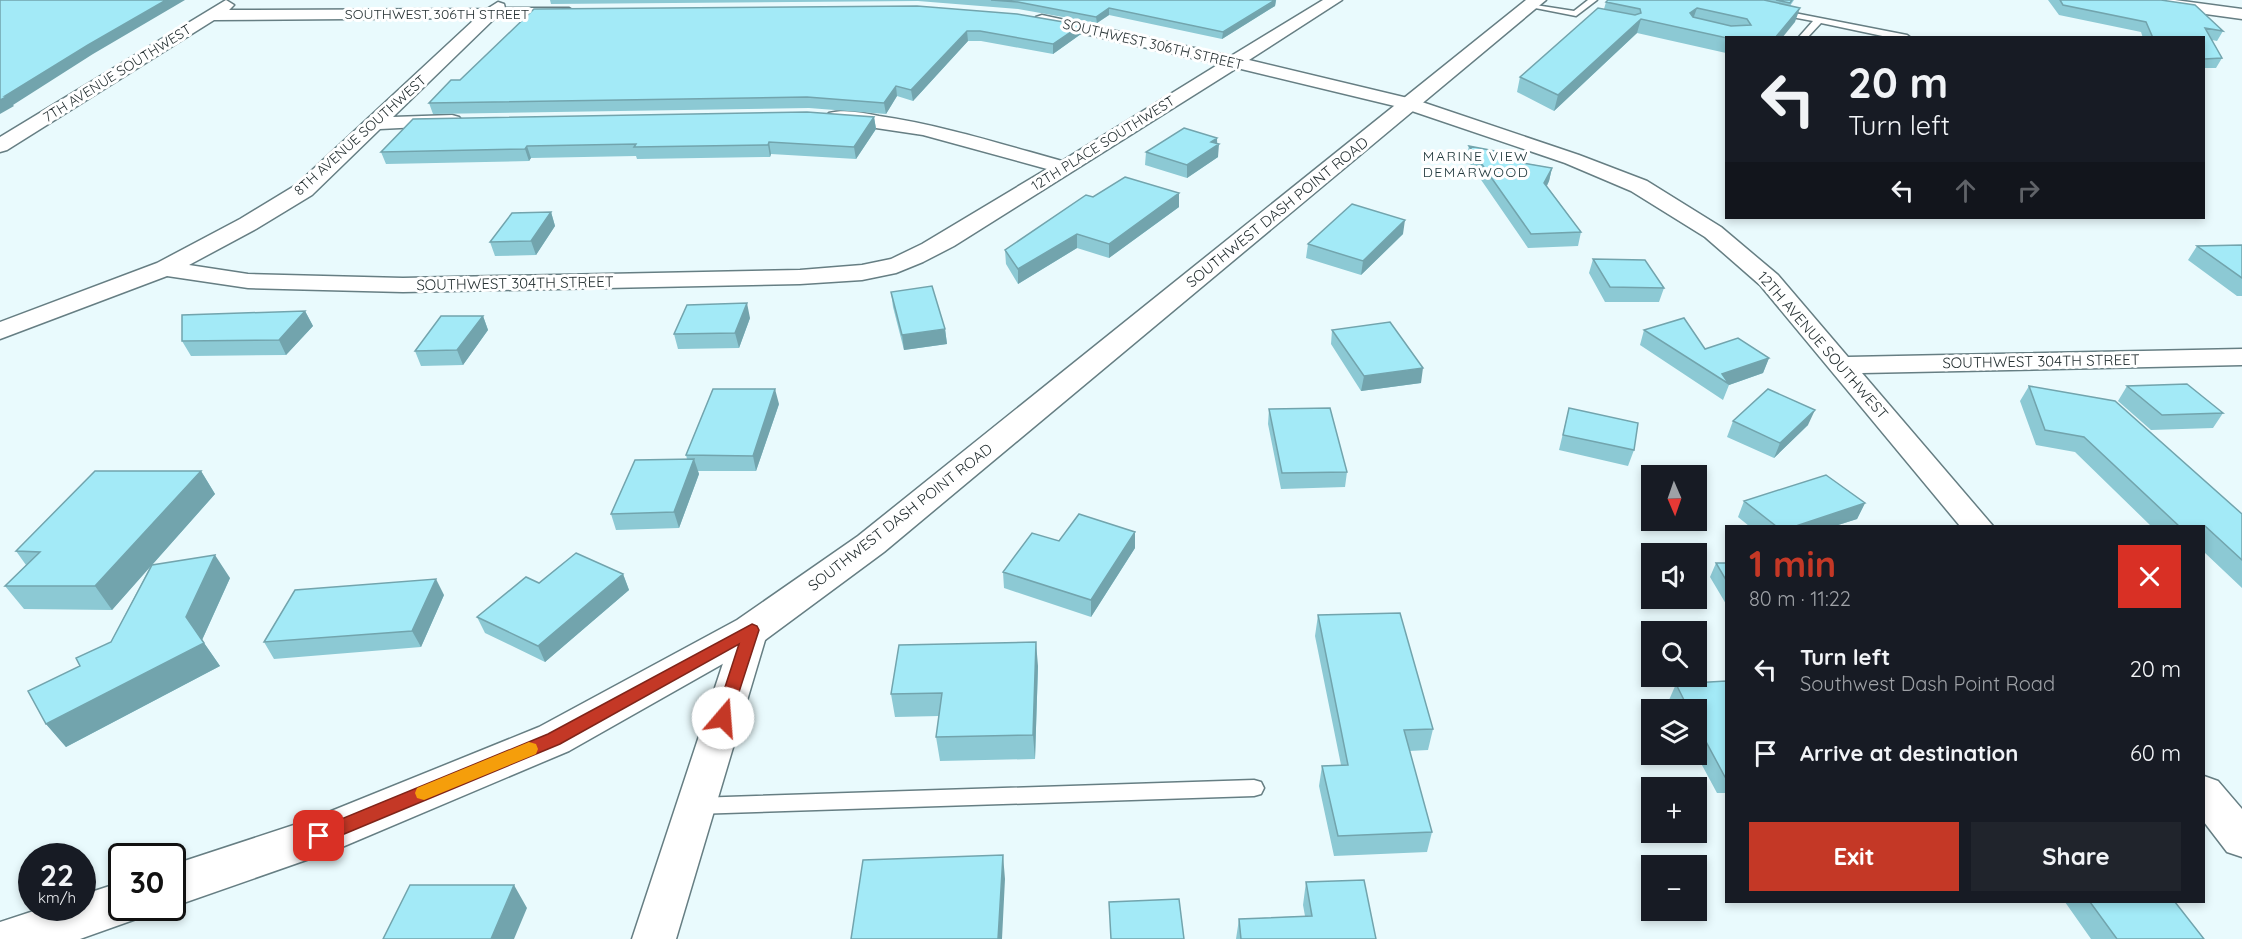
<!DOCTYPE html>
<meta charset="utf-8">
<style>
:root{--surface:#171b24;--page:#20242c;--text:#f1f3f6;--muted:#9ea1a6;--accent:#c43826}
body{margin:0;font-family:Quicksand,sans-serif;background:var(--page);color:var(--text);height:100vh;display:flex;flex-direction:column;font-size:22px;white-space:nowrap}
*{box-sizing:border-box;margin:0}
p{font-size:20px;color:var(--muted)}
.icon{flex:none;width:33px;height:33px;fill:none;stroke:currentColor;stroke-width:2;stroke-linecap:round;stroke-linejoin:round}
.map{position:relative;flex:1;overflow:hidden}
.side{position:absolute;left:1725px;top:525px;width:480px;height:378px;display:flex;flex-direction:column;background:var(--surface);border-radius:0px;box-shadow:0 3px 9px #0003}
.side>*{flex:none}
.hud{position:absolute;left:1725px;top:36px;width:480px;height:183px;border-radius:0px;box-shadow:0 3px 9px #0003;background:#171b24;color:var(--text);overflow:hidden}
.needle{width:39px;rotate:178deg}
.tools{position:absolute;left:1641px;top:465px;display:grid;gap:12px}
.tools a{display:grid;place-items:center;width:66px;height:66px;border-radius:0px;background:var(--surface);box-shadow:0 3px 9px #0003;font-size:30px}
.speed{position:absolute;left:18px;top:843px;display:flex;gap:12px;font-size:30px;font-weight:700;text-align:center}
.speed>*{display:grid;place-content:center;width:78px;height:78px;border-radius:50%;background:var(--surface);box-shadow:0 3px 9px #0003;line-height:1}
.speed small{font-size:15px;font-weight:400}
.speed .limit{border:3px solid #111;border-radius:9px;background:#fff;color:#111}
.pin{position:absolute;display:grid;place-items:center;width:51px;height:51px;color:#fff;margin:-26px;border-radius:12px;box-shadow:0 3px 9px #0006}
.me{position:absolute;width:66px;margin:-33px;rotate:18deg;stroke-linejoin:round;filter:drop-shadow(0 0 4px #0008)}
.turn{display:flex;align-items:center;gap:21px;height:126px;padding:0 24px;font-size:27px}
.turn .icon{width:78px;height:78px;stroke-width:2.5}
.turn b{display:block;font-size:42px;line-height:51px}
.lanes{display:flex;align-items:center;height:57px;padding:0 24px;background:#0003;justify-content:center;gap:30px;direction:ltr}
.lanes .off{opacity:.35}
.round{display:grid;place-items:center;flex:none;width:63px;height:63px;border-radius:0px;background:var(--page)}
.overview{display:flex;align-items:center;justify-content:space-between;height:102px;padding:0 24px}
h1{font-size:36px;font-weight:700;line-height:45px;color:var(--accent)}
.cta{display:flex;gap:12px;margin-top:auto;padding:12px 24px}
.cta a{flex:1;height:69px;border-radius:0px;background:var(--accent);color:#fff;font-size:24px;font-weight:700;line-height:69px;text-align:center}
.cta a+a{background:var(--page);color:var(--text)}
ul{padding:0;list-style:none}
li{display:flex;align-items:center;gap:18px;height:84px;padding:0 24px}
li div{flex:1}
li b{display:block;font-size:22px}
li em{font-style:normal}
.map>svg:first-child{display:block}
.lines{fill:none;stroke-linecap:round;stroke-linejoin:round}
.service-casing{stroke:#667e83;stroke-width:3}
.minor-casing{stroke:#667e83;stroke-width:3}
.secondary-casing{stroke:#667e83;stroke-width:3}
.service{fill:#fff;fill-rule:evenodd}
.minor{fill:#fff;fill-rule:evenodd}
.secondary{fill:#fff;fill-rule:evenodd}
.wall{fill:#8cc9d4}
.shaded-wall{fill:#72a4ad}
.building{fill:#a3eaf7;stroke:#72a4ad;stroke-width:1.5;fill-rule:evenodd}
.route{fill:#c43826;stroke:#7f2419;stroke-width:1.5}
.slow{fill:#f59e0b}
.labels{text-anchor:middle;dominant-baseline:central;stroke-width:6;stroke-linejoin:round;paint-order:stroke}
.far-street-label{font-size:14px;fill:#273234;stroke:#fff}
.far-neighbourhood-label{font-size:14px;letter-spacing:1.5px;fill:#233a3e;stroke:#fff}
.street-label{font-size:15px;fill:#273234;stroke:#fff}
</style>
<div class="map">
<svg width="2242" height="939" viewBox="0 0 2242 939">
<rect width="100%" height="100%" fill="#e9fafd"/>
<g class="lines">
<!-- service casing -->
<g class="service-casing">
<path id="service" d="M1588,0H1597L1576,16L1525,6L1529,4L1574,11Z
M1779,10L1907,35L1911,38H1892L1821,23L1807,38H1798L1813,21L1776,14L1775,12Z
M1254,780L1261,782L1264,788L1261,794L1254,796L695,814L688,812L685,806L688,800L695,798Z"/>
</g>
<!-- minor casing -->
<g class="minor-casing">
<path id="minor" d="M226,0L234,5L229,10L487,9L498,2L504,4L505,8H569L577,13L569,18H495L393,117L452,115L459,117L462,121L459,125L380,129L312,195L256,229L189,265L248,274L403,278L800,270L862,265L891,259L922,244L1047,169L923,135L829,121L826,117L829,113C845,109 863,113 879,116C941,125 1001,144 1062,161L1219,64L1036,23L1034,20L1036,17L1042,15L1231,56L1323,0H1342L1249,60L1416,100L1579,155L1647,181L1721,227L1778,275L1848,357L2242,349V365L1862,373L1993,526H1960L1760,285L1705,237L1631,191L1565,163L1403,108L1237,68L954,246L923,262L896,273L862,280L800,284L403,292L248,288L167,276L0,339V322L157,263L240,219L296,185L476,18L214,20L7,150L0,152V137Z
M2132,0H2175L2242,9V19L2140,5Z
M751,617L763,621L768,630L676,939H632L734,630L739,621Z
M2204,776L2218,781L2242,809V857L2227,852L2204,822Z"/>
</g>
<!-- secondary casing -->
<g class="secondary-casing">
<path id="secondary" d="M1526,0H1546L884,552L765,640L569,751L335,850L172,907V865L309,820L539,727L737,620L858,536Z
M122,882V908H144L139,918L80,939H0V922L43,908H82V895Z"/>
</g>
<!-- service -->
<use href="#service" class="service"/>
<!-- minor -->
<use href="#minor" class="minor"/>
<!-- secondary -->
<use href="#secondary" class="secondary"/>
</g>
<!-- wall -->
<path class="wall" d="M550,0H1276L1275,6L1222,39L1109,15L1097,23L1018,9L918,1L551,4Z
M1608,0H1794L1790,6L1795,22L1726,38V53L1637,33L1554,111L1517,92L1520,77L1604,9L1606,2Z
M2048,0H2161L2223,31L2217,41L2212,40L2222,58L2216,68H2204V38H2143L2141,32L2059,15Z
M534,9L1081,34L1053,54L981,41H968L913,101L897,96L886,114L809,108L433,114L429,103L460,80Z
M874,117L876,129L856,159L771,154L770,157L637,159L636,156L531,158L529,161L386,164L381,152Z
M1217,138L1218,157L1187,178L1145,165L1146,152Z
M1469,146L1525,163L1552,168L1549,181L1547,186L1581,232L1578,246L1528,248L1466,158Z
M1093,197L1179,207L1109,258L1077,248L1018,284L1006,264L1005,250Z
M551,212L555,226L536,255L495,256L490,242Z
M1403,234L1361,275L1306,258L1308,244Z
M2242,245V296H2237L2188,260L2197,246Z
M1593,259L1664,288L1659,302H1605L1589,273Z
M891,292L945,329L947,344L904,350L893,307Z
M305,311L313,326L286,355L191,356L182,341Z
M483,316L488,330L463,365L421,366L415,351Z
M750,318L739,348L678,349L674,334Z
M1332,330L1421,383L1361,391L1331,344Z
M1644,330L1705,349L1769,358L1763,373L1729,385L1723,400L1640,345Z
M2029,386L2242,514V588L2204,552V526H2151L2075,452L2036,445L2020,401Z
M2127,386L2223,413L2213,428L2151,430L2118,401Z
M779,404L756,471H698L699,474L679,528L616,530L611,514L687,459L686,455Z
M1569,408L1634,450L1628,466L1559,450Z
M1269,409L1347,472L1345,487L1281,489L1268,424Z
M1733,421L1808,425L1774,458L1727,437Z
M201,471L215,494L152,565L230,578L202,640L220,666L66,747L46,724L80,666L111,642L151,565L112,610L24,609L5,586L26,565L16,551Z
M1744,501L1865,503L1857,519L1835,526H1749L1738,517Z
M1135,532V548L1091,617L1004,588L1003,572L1059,541Z
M1716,563H1726V604L1710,577Z
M623,574L629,590L545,662L485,633L477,617L539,583Z
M444,595L421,647L274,659L264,642Z
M1318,615L1433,729L1428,750L1409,751L1432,832L1427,852L1334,856L1319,786L1322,766L1341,765L1315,636Z
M1038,666L1035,759L940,761L936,737L939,716L895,717L891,694Z
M1726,681V793H1717L1696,754V710H1674L1669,700L1676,684Z
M1306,882L1376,939H1236L1239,919L1305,916L1303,905Z
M2065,902H2175L2204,939H2091Z"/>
<!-- shaded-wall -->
<path class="shaded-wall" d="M166,0H185L93,54L13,105L14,106L0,114V100L5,96L88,45Z
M1276,0L1275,6L1222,39L1223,32Z
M1109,8V15L1097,23L1096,17Z
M1697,8L1692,22L1690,13Z
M1800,8L1795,22L1782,38H1775Z
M1641,19L1637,33L1554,111L1558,95Z
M1081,25V34L1053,54V44Z
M967,31L968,41L913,101L911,90Z
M896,86L897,96L886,114L884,103Z
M874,117L876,129L856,159L854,147Z
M1217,138V146L1219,144L1218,157L1187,178V165L1211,142Z
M769,142L771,154L770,157L768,145Z
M527,146L531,158L529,161L525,149Z
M1552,168L1549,181L1541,197L1544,183Z
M1179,193V207L1109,258V244Z
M551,212L555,226L536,255L531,241Z
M1405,220L1403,234L1361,275L1363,261Z
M1077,234V248L1018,284V269Z
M747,303L750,318L739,348L735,333Z
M305,311L313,326L286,355L279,340Z
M483,316L488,330L463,365L457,350Z
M945,329L947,344L904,350L902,335Z
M1769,358L1763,373L1729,385L1722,374Z
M1423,368L1421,383L1361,391L1364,376Z
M775,389L779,404L756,471L753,456Z
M1815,410L1808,425L1774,458L1780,443Z
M694,459L699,474L679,528L674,512Z
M201,471L215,494L112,610L95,586Z
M1865,503L1857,519L1835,526H1796Z
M1135,532V548L1091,617V600Z
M215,555L230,578L202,640L220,666L66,747L46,724L186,617Z
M623,574L629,590L545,662L538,646Z
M436,579L444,595L421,647L412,631Z
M1036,642L1038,666L1035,759L1033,735Z
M1003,855L1005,879L1002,939H998Z
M514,885L527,908L514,939H491Z"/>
<!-- building -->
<path class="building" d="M0,0H166L88,45L5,96H8L0,100Z
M991,0H1275L1223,32L1109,8L1096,17L1018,2Z
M1608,0H1764L1800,8L1775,38H1727L1641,19L1558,95L1520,77L1598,8L1635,15L1641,13L1640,9L1606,2ZM1697,8L1747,19L1751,25L1731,26L1693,17L1690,13Z
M1776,0H1792L1790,3Z
M2060,0H2161L2195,5L2223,31L2205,28L2222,58L2204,59V38H2153L2146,22L2063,5Z
M917,6L1017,14L1081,25L1053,44L980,31H967L911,90L896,86L884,103L807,97L429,103L451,80H460L534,9Z
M807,112L874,117L854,147L769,142L768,145L634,147L636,144L527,146L525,149L381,152L413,119Z
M1184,128L1217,138L1211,142L1219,144L1187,165L1146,152Z
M1469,146L1526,157L1523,163L1552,168L1544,183L1581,232L1531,234Z
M1125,177L1179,193L1109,244L1077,234L1018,269L1005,250L1086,195L1093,197Z
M1352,204L1405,220L1363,261L1308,244Z
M551,212L531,241L490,242L512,213Z
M2242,245V278L2197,246Z
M1593,259L1645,260L1664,288L1610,287Z
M932,286L945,329L902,335L891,292Z
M747,303L735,333L674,334L687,305Z
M305,311L279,340L182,341V315Z
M441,316H483L457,350L415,351Z
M1684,318L1705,349L1738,338L1769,358L1722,374L1729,384L1644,330Z
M1390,322L1423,368L1364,376L1332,330Z
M2187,384L2223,413L2162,415L2127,386Z
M2029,386L2115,401L2242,514V560L2205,526H2179L2084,437L2045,430Z
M713,389H775L753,456L686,455Z
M1768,389L1815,410L1780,443L1733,421Z
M1330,408L1347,472L1282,473L1269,409Z
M1569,408L1638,423L1634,450L1563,435Z
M694,459L674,512L611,514L635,460Z
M95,471H201L95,586H5L40,552L16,551Z
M1826,475L1865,503L1796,526H1776L1744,501Z
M1079,514L1135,532L1091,600L1003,572L1032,533L1059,541Z
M576,553L623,574L538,646L477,617L526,577L539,583Z
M215,555L186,617L204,643L46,724L28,691L80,666L76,658L111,642L152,565Z
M1716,563H1726V580Z
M436,579L412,631L264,642L295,590Z
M1400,613L1433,729L1404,730L1432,832L1338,836L1322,766L1348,765L1318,615Z
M1036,642L1033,735L936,737L942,693L891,694L899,645Z
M1726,681V777H1725L1696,723V710H1689L1676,684Z
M1003,855L998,939H851L863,860Z
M1364,880L1376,939H1241L1239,919L1312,916L1306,882Z
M410,885H514L491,939H383Z
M1179,899L1184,939H1111L1109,902Z
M2090,902H2175L2204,939H2117Z"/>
<!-- route -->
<path class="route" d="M752,624L757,626L759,630L729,723L723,725L717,723L715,718L739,644L560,744L325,842L319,844L312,842L309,836L312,831L548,734Z"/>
<!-- slow -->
<path class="slow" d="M529,742L536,744L538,749L536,754L424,800L417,798L415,793L417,788Z"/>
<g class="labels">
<!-- far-street labels -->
<g class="far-street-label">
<text x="437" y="14">SOUTHWEST 306TH STREET</text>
<text transform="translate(1153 44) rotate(13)">SOUTHWEST 306TH STREET</text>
<text transform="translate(117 73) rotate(-32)">7TH AVENUE SOUTHWEST</text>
<text transform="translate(360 135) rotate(-42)">8TH AVENUE SOUTHWEST</text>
<text transform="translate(1103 143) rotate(-32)">12TH PLACE SOUTHWEST</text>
</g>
<!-- far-neighbourhood labels -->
<g class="far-neighbourhood-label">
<text x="1476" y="156">MARINE VIEW<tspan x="1476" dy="16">DEMARWOOD</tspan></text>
</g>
<!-- street labels -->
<g class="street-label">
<text transform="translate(1277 212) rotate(-39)">SOUTHWEST DASH POINT ROAD</text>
<text transform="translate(515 283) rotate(-1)">SOUTHWEST 304TH STREET</text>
<text transform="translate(1823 345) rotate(49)">12TH AVENUE SOUTHWEST</text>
<text transform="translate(2041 361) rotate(-1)">SOUTHWEST 304TH STREET</text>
<text transform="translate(900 517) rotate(-38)">SOUTHWEST DASH POINT ROAD</text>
</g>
</g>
</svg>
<div class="tools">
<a><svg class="needle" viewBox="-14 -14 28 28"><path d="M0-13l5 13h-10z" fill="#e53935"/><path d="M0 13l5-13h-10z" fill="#9ea1a6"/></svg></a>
<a><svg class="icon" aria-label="sound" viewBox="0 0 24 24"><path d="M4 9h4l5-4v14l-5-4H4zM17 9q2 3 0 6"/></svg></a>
<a><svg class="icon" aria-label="search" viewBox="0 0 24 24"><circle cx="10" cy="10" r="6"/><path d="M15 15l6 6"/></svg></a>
<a><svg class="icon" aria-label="layers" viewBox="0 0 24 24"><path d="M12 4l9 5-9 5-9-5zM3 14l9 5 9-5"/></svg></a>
<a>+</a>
<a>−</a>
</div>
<div class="speed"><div>22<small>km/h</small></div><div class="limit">30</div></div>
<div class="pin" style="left:319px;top:836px;background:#d93025"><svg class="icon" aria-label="arrive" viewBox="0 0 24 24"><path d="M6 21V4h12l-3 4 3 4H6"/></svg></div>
<svg class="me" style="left:723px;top:718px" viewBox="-20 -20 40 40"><circle r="19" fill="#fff"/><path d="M0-13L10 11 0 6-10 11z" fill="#c43826"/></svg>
<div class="hud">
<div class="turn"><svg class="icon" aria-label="left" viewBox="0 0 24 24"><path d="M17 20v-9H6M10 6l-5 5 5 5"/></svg><div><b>20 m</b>Turn left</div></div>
<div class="lanes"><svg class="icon" aria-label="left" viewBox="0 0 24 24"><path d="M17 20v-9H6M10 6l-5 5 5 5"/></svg><svg class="icon off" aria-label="ahead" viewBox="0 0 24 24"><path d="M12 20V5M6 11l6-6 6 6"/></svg><svg class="icon off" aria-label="right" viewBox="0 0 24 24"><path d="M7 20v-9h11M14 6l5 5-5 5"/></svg></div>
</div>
<section class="side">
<div class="overview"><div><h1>1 min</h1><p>80 m · 11:22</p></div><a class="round" style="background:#d93025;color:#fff"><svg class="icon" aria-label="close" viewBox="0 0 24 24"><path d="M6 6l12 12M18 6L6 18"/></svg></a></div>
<ul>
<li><svg class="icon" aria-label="left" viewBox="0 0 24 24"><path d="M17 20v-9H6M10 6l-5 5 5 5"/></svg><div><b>Turn left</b><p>Southwest Dash Point Road</p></div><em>20 m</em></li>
<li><svg class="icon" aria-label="arrive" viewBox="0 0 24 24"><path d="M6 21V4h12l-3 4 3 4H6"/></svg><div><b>Arrive at destination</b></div><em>60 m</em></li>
</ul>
<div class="cta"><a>Exit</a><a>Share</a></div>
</section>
</div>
